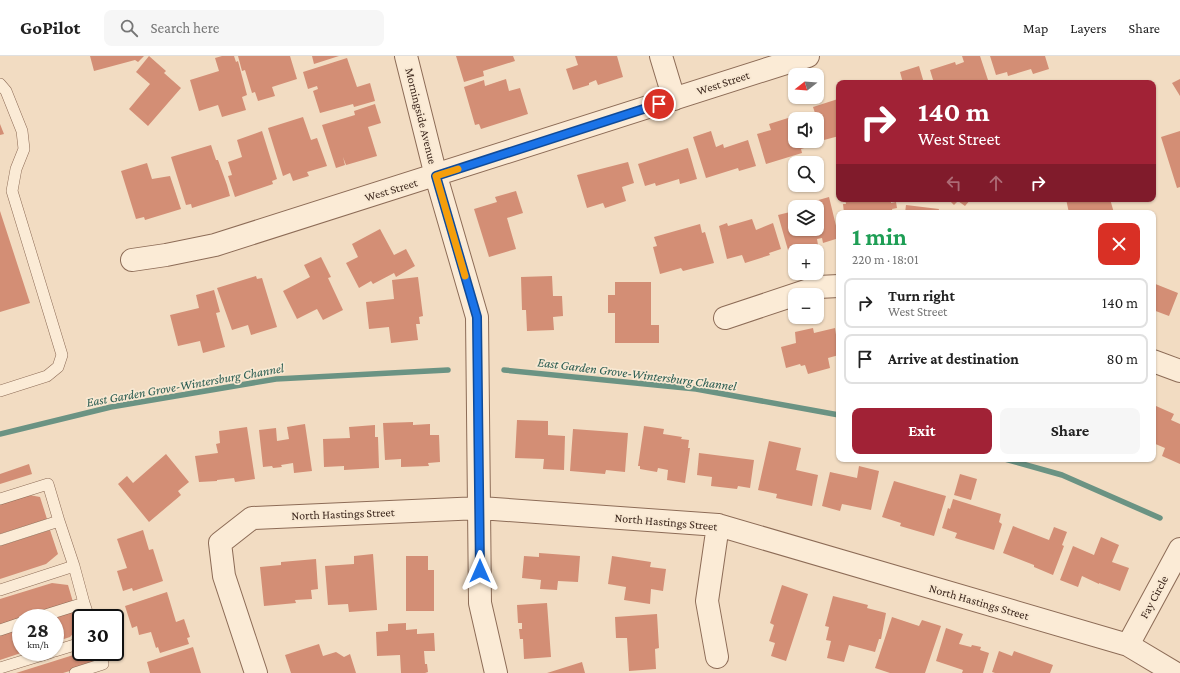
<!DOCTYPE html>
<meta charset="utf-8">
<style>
:root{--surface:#fff;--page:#f6f6f6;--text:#222;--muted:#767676;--line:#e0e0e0;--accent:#a12236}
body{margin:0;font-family:"Crimson Pro",serif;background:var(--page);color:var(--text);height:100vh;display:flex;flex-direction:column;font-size:15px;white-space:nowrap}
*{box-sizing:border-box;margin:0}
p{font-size:13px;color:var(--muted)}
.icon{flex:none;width:22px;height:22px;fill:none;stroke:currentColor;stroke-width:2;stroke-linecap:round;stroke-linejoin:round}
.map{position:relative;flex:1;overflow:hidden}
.sheet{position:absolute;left:836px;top:154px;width:320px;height:252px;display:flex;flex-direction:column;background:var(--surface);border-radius:8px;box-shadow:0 1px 3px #0004}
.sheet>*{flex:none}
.banner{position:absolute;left:836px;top:24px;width:320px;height:122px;border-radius:8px;box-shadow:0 1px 3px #0004;background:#a12236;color:#fff;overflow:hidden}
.needle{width:26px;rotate:253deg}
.controls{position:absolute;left:788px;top:12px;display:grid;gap:8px}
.controls a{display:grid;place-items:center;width:36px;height:36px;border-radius:8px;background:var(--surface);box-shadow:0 1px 3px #0004;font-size:20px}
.speed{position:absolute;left:12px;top:553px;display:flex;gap:8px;font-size:20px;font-weight:700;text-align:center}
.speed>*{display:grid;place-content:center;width:52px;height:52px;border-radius:50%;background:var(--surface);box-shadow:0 1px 3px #0004;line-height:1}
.speed small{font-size:10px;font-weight:400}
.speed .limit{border:2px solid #111;border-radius:6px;background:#fff;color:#111}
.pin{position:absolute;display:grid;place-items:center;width:34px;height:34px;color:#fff;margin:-17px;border:2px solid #fff;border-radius:50%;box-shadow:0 1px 4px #0007}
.me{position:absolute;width:44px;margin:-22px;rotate:0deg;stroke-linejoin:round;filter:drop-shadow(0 0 3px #0008)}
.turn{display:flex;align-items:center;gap:14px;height:84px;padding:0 16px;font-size:18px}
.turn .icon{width:52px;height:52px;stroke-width:2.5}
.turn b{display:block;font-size:28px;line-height:34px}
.lanes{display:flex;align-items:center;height:38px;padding:0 16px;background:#0003;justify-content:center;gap:20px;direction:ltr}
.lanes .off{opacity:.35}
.round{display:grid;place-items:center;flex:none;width:42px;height:42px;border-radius:8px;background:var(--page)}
.summary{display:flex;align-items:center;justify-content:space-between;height:68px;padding:0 16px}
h1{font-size:24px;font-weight:700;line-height:30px;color:#1e9e55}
.primary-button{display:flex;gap:8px;margin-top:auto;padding:8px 16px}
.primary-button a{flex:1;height:46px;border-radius:8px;background:var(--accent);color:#fff;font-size:16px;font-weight:700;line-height:46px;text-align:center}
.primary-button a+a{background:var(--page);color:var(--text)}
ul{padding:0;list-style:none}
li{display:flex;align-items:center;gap:12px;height:50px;margin:0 8px 6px;padding:0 8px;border:2px solid var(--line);border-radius:8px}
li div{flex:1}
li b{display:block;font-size:15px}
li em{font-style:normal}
header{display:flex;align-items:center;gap:24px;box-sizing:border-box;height:56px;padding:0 20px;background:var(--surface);border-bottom:1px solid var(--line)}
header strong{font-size:19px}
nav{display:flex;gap:22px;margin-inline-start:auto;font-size:14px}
.search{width:280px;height:36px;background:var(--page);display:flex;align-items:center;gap:10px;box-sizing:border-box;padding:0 14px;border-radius:8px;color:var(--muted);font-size:15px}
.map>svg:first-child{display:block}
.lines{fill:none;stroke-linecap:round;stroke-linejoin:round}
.stream{stroke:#6b9383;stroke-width:5.5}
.building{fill:#d38e75}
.service-casing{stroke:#8d6c57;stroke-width:12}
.minor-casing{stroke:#8d6c57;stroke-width:24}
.service{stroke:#fbebd6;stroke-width:11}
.minor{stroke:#fbebd6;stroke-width:22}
.route-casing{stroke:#114b97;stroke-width:10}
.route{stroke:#1a73e8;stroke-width:7}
.slow{stroke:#f59e0b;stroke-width:7}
.labels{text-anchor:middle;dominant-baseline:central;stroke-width:3.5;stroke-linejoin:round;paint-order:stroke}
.street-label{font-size:12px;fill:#3c271d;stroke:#f8e8d2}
.water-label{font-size:13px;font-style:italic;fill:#2b5d52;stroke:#f8e8d2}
</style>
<header>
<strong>GoPilot</strong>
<div class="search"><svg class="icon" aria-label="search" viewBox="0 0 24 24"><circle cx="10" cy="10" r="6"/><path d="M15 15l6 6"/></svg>Search here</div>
<nav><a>Map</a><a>Layers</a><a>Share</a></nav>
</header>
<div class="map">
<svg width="1180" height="617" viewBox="0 0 1180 617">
<rect width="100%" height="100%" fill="#f2dcc2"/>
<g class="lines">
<!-- stream -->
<path class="stream" d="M504,314L696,333L839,359
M0,378L111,351L276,323L448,314
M1005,403L1062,419L1160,462"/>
</g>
<!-- building -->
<path class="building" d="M90,0H144L138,6L135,4L94,15Z
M149,0L166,15L164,17L181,32L148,70L129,53L150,28L136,16Z
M222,0H234L236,6L238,5L247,39L242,41L246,54L222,61L218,49L199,55L190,24L219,15L215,2Z
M238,0H290L297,23L272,31L275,40L258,45L255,36L252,37L245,14L242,15Z
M312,0H339L314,8Z
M456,0H513L515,5L483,15L484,20L464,26Z
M575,0H617L623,21L598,29L596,24L589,27V29L573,34L566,13L578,9Z
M962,0H980L989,27H934L930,14L955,6L956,9L964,6Z
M990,0H1045L1049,13L1033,18L1031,13L1008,20L1007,16L996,19Z
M347,2L357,31L370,27L375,45L354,51L353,48L320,57L313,35L318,33L317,30L308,33L303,16Z
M919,10L924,27H903L900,16Z
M506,23L509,35L520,32L528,58L481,73L479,68L475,69L464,31L484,24L485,30Z
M1180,23V40L1172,27Z
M838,43L839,80L824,84L813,51Z
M375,48L381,67L368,71L377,100L346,109L343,101L345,109L336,112L322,69L355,59L354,55Z
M804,57L806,63H795V85H813L814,89L801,93L802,97L766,108L757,78L771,74L769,68Z
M303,61L311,84L317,82L327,110L307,116L309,120L293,125L290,117L283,120L268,72Z
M0,68L4,78L0,79Z
M262,75L277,123L272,125L273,128L235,141L228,120L232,119L228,106L242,101L237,84Z
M711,75L716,91L723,88L724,92L748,84L756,110L739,115L738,112L706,122L693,81Z
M1180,75V131L1177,132L1161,81Z
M211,89L216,104H218L227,129L230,140L192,152L191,148L186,149L171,101Z
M688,92L697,123L680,128L679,123L656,130L655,127L645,130L638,108Z
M628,106L634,127L622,131L626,145L605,152L603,147L587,152L577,119Z
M147,107L152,123L170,120L181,153L145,164L144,161L136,163L121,115Z
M516,135L523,157L507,162L516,193L489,201L474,153L497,146L495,141Z
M829,141L839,182L823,187L822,182L817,183L818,189L808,192L807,189L788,194L778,159L794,155L795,173H817V151H809L808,147Z
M845,143H896L891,145V147L896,146L897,152L892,153L893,157H844L843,148H846Z
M948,143H971L965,150L958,145L954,149Z
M1066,143H1098L1099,145L1110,143L1114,157H1069Z
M906,149L939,153L938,157H905Z
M0,155L30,247L0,256Z
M752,163L756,174L773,167L781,193L769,197L770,199L745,207L742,199L727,203L719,170L727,167L728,170Z
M700,168L702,177L705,176L714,207L683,215L681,212L660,218L653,191L657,190L654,181Z
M380,173L394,199L406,193L415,210L396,221L394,217L373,228L371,225L359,232L346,207L358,201L352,188Z
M321,201L331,221L328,222L343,254L323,264L317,253L297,263L283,235L310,221L304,209Z
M256,220L257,223L262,222L277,271L251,279L248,269L232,274L217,232Z
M552,220L553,240H562L563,260L553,261L554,274L527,275L526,254H522L521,221Z
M418,221L423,260L419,261L420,268H416L418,284L391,287L389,271L369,273L366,246L394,243L392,224Z
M615,226H651V269H659V287H615V257H608V239H615Z
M1153,227L1178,237L1169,260L1153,254Z
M214,234L220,256L216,257L225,291L203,297L200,285L178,290L170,259L199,252L196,239Z
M813,272L814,277L835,272L839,299L828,302L830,312L808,318L805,309L801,310L800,308L786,312L781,291L796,287L795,276Z
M1156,350L1174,358L1171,364L1180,368V408L1162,400L1165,392L1153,387V357Z
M517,364L548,365V379L565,380L564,414L543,413L544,403L515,402Z
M413,366V369L430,368V379H439L440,406L428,407L429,410L401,411V403L385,404L383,367Z
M305,368L312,415L294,417L293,407L281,409L282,411L273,412L272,410L263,411L259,374L276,372L277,385L289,383L287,371Z
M375,369V381H378L379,412L344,414V410L324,411L323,383L350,382L349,371Z
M644,370L664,373L663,378L682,381L681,383L689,384L688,392H690L685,427L667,424L668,414L658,412L657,416L640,413V410H638Z
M247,371L255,423L235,426L234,422L217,424V425L199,426L195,400L218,397L216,388L220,387L219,375Z
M573,373L628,377L625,416L606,414L605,418L570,415Z
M769,385L801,392L796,414L818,419L812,450L776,442L777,438L758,434Z
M699,397L754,404L750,432L738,430L737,433L711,430L712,421L697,419Z
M166,398L189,426L178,435L181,439L149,466L118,428L127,420L133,427Z
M29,408L32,418L0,428V418Z
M859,410L879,415L871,454L842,448L840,455L822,450L830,416L857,422Z
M960,418L977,423L971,444L954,439Z
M894,425L946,440L934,480L900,470L901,467L882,461Z
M24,438L40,441L47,463L0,478V446Z
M953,443L1001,458L999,466L1002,468L994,494L955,482L957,477L942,472L948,452L950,453Z
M1013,470L1049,484L1054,471L1067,476L1062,489L1064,490L1053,519L1034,511V509L1003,497Z
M50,474L58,498L46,508L0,523V490Z
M143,474L149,494L153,493L163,525L133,535L132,532L123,535L117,515L127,512L117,483Z
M1101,481L1119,489L1112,506L1129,512L1120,535L1099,527V528L1082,520L1078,531L1060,524L1073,490L1094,499Z
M539,497L580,500L578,526L558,525L557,534L540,533L541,524L522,522L524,500L539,501Z
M373,498L377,554L349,556L348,548L328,549L325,510L354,508V500Z
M406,500H428V514H434V555H406Z
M612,500L651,506L650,511L666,513L663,535L651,533L650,548L624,544L626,531L608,528Z
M316,503L318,533L311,534L312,543L295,544L296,547L264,550L260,511L281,509V506Z
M52,527L68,529L73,546L0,569V543Z
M782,529L808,538L786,605L771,600L775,587L769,585L774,569L770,567Z
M167,536L176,566L184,563L190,581L187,582L189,588L160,597L158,591L156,592L151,576L139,579L137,570L132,572L125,550Z
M833,540L868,549L867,552L886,557L881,583H879L875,596L849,589L844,606L827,602L831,585L826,584L829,571L825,570Z
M547,547L551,601L524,603L523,583H520L519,573H522V567H518L517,549Z
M75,555L80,570L70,581L55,586V561Z
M657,558L659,592L655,593L656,613L629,615L627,582H616L615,561Z
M892,561L919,570L922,564L941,570L925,617H890L875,612Z
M406,567V574L417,573V578L434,577L435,595H424L425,608H427L428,616L425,617H401L400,599L377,600L376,576L388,575V568Z
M21,572V597L0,604V579Z
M946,572L963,578L959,588L971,591L972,589L981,591L980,594L989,597L983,617H962L963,614L936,605Z
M319,588L323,600L336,596L344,601L350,598L356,617H291L285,599Z
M193,591L201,617H150L147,606Z
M999,595L1012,600L1014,595L1053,609L1050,617H995L992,616Z
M83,596H89L93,608L63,617H16Z
M582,606L585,617H547Z"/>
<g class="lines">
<!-- service casing -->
<g class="service-casing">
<path id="service" d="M0,28L6,35L22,75L24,93L16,113L12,135L62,299L58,311L47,320L0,335
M0,443L48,428L59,465L0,484
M0,534L74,510L59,465
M84,547L89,562
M36,562L84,547L74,510
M0,574L21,567
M55,595L81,587
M0,612L52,596
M75,617L103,608L99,596"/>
</g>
<!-- minor casing -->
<g class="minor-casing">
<path id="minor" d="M406,0L436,120L477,261L480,547L496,617
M661,0L674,43
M132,204L166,199L215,189L808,0
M725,262L818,231L839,230
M1153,305L1180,315
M1128,589L1180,493
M717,601L707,545L718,469
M256,617L224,520L220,487L252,462L480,452L718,469L1128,589L1175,617"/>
</g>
<!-- service -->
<use href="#service" class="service"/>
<!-- minor -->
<use href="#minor" class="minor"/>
</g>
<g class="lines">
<!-- route casing -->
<g class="route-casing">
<path id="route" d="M480,515L477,261L436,120L659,48"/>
</g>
<!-- route -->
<use href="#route" class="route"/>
<!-- slow -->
<path class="slow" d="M458,113L436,120L465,220"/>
</g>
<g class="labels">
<!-- street labels -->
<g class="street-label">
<text transform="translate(723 27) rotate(-18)">West Street</text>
<text transform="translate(421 60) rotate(76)">Morningside Avenue</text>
<text transform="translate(391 134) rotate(-17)">West Street</text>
<text transform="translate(343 458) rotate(-2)">North Hastings Street</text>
<text transform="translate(666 466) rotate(5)">North Hastings Street</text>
<text transform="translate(1154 541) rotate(-62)">Fay Circle</text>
<text transform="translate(979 546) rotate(16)">North Hastings Street</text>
</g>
<!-- water labels -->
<g class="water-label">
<text transform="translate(637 318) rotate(7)">East Garden Grove-Wintersburg Channel</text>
<text transform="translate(185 329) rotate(-10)">East Garden Grove-Wintersburg Channel</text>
</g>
</g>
</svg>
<div class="controls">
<a><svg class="needle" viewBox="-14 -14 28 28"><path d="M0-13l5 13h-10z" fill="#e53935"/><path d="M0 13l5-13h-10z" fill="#767676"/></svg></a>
<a><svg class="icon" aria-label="sound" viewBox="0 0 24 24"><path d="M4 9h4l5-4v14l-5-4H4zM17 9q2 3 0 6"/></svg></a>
<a><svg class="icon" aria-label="search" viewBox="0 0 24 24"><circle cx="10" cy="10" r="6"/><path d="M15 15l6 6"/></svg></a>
<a><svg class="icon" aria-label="layers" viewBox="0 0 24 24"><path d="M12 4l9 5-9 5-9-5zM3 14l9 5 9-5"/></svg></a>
<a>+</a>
<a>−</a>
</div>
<div class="speed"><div>28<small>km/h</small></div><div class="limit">30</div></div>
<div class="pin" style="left:659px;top:48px;background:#d93025"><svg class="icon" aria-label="arrive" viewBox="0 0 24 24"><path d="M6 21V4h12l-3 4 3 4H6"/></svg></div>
<svg class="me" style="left:480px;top:515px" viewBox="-20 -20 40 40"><path d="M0-17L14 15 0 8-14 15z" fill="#1a73e8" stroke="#fff" stroke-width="4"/></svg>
<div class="banner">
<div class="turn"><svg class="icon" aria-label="right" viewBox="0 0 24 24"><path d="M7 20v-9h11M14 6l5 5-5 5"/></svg><div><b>140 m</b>West Street</div></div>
<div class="lanes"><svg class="icon off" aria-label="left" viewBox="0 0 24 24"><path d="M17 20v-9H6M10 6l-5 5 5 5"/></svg><svg class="icon off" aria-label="ahead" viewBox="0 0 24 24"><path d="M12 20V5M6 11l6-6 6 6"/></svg><svg class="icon" aria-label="right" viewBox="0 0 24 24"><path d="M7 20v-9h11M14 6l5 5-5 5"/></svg></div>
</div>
<section class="sheet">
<div class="summary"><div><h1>1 min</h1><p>220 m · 18:01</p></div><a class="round" style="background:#d93025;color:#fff"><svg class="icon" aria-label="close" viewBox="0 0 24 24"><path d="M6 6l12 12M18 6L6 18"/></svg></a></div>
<ul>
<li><svg class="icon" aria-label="right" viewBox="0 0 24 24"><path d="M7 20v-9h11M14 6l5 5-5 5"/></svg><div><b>Turn right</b><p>West Street</p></div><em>140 m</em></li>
<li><svg class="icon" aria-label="arrive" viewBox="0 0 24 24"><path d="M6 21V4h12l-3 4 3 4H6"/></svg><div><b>Arrive at destination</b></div><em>80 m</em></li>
</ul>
<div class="primary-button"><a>Exit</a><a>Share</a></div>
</section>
</div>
